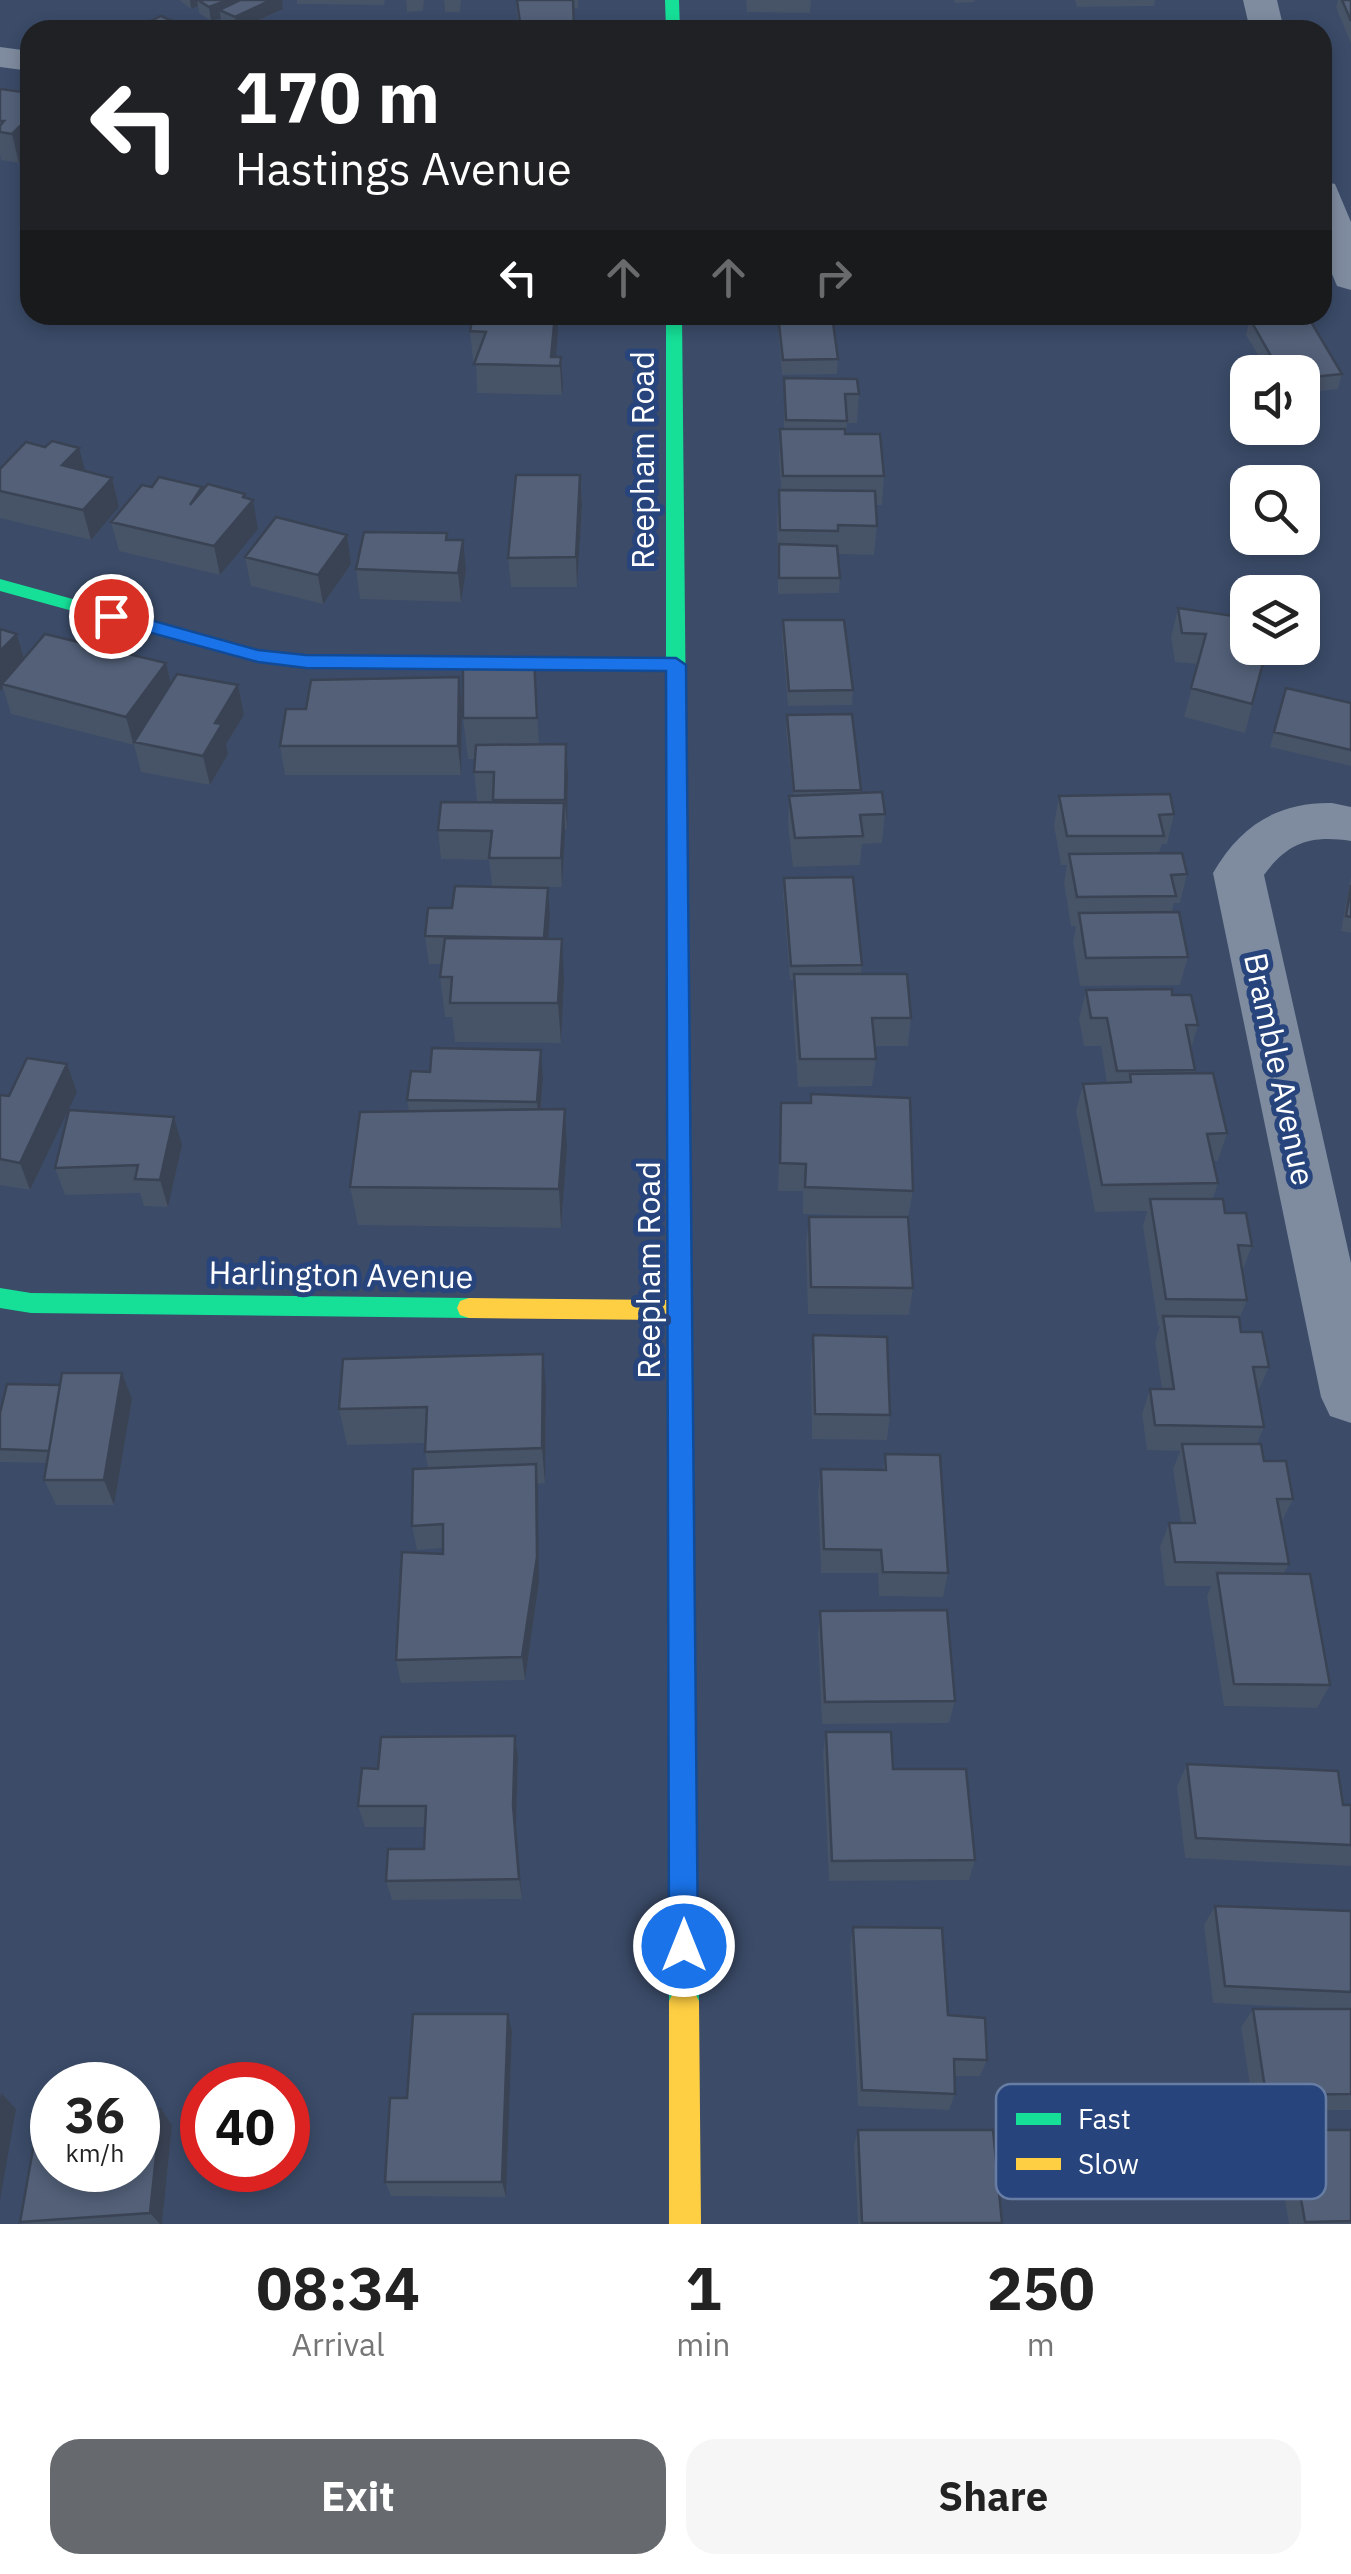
<!DOCTYPE html>
<style>
:root{--surface:#fff;--page:#f6f6f6;--text:#222;--muted:#767676;--accent:#66696e}
body{margin:0;font-family:"IBM Plex Sans",sans-serif;background:var(--page);color:var(--text);height:100vh;display:flex;flex-direction:column;font-size:38px;white-space:nowrap}
*{box-sizing:border-box;margin:0}
p{font-size:32px;color:var(--muted)}
.icon{flex:none;width:55px;height:55px;fill:none;stroke:currentColor;stroke-width:2;stroke-linecap:round;stroke-linejoin:round}
.map{position:relative;height:2224px;overflow:hidden}
.drawer{display:flex;flex-direction:column;background:var(--surface);flex:1}
.drawer>*{flex:none}
.top-card{position:absolute;left:20px;top:20px;width:1312px;height:305px;border-radius:30px;box-shadow:0 5px 15px #0003;background:#202124;color:#fff;overflow:hidden}
.buttons{position:absolute;left:1230px;top:355px;display:grid;gap:20px}
.buttons a{display:grid;place-items:center;width:90px;height:90px;border-radius:20px;background:var(--surface);box-shadow:0 5px 15px #0003;font-size:50px}
.speed{position:absolute;left:30px;top:2062px;display:flex;gap:20px;font-size:50px;font-weight:700;text-align:center}
.speed>*{display:grid;place-content:center;width:130px;height:130px;border-radius:50%;background:var(--surface);box-shadow:0 5px 15px #0003;line-height:1}
.speed small{font-size:25px;font-weight:400}
.speed .limit{border:15px solid #d22;background:#fff;color:#111}
.pin{position:absolute;display:grid;place-items:center;width:85px;height:85px;color:#fff;margin:-42px;border:5px solid #fff;border-radius:50%;box-shadow:0 2px 10px #0007}
.me{position:absolute;width:110px;margin:-55px;rotate:0deg;stroke-linejoin:round;filter:drop-shadow(0 0 8px #0008)}
.turn{display:flex;align-items:center;gap:35px;height:210px;padding:0 50px;font-size:45px}
.turn .icon{width:130px;height:130px;stroke-width:2.5}
.turn b{display:block;font-size:70px;line-height:85px}
.lanes{display:flex;align-items:center;height:95px;padding:0 50px;background:#0003;justify-content:center;gap:50px;direction:ltr}
.lanes .off{opacity:.35}
.eta{display:flex;justify-content:space-evenly;align-items:center;height:170px;text-align:center}
.eta b{font-size:60px;font-weight:700;line-height:70px}
.cta{display:flex;gap:20px;margin-top:auto;padding:20px 50px}
.cta a{flex:1;height:115px;border-radius:30px;background:var(--accent);color:#fff;font-size:40px;font-weight:700;line-height:115px;text-align:center}
.cta a+a{background:var(--page);color:var(--text)}
.map>svg:first-child{display:block}
.lines{fill:none;stroke-linecap:round;stroke-linejoin:round}
.street{fill:#7f8b9f;fill-rule:evenodd}
.fast{fill:#16e098;fill-rule:evenodd}
.slow{fill:#ffcf43;fill-rule:evenodd}
.wall{fill:#475367}
.shaded-wall{fill:#3a4354}
.building{fill:#536078;stroke:#3a4354;stroke-width:2.5}
.route{fill:#1a73e8;stroke:#114b97;stroke-width:2.5}
.labels{text-anchor:middle;dominant-baseline:central;stroke-width:10;stroke-linejoin:round;paint-order:stroke}
.street-label{font-size:32px;fill:#fff;stroke:#27457c}
.key{fill:#27457c;stroke:#687da3;stroke-width:2.5}
.key-label{font-size:28px;fill:#fff}
</style>
<div class="map">
<svg width="1351" height="2224" viewBox="0 0 1351 2224">
<rect width="100%" height="100%" fill="#3b4b68"/>
<g class="lines">
<!-- street -->
<path class="street" d="M1243,0H1277L1284,30H1250Z
M0,47L30,51V71L0,67Z
M1322,181L1335,184L1351,222V290L1337,286L1322,250Z
M1332,803L1351,807V841C1311,835 1288,842 1264,875L1351,1263V1423L1330,1416L1321,1397L1213,873C1240,826 1277,802 1332,803Z"/>
<!-- fast -->
<path class="fast" d="M665,0H679L680,30H666Z
M666,315H682L686,722L683,727L676,729L666,722V671L305,668L258,662L0,591V579L258,650L305,656L666,659Z
M0,1288L31,1293L469,1298L478,1301L481,1308L478,1315L469,1318L31,1313L0,1308Z
M681,1501L690,1505L694,1513L699,2001L694,2011L684,2016L674,2011L669,2001L668,1513L672,1505Z"/>
<!-- slow -->
<path class="slow" d="M676,715L686,722L694,1513L690,1521L681,1525L672,1521L668,1513V1320L469,1318L460,1315L457,1308L460,1301L469,1298L668,1300L666,722Z
M684,1986L694,1991L699,2001L701,2224H669V2001L674,1991Z"/>
</g>
<!-- wall -->
<path class="wall" d="M179,0H282L283,9L240,30H235L222,24L221,18L211,21L199,13L198,6L191,9Z
M297,0H385L384,5L297,4Z
M406,0H424L423,11L407,12Z
M444,0H461L460,12H445Z
M516,0H578V8H574L575,30H518Z
M746,0H811L810,13L747,12Z
M954,0H975L974,2L955,3Z
M1075,0H1155L1154,6L1077,7Z
M1338,0H1351V44L1336,7Z
M0,90L30,93V151L19,163L1,160L0,154Z
M777,315L838,359L837,374L782,375Z
M1250,319L1342,374L1338,389L1302,393V372H1268L1246,335Z
M470,331L558,334L555,357H561L562,395L477,393L476,361H473Z
M784,378L859,394L857,423H847L846,434L884,476L882,505H876L877,526L874,555L838,554L840,578L839,593L778,594L777,519L779,490H781L779,459L780,429H784Z
M0,469L85,471L112,478L119,507L91,540L0,518Z
M580,475L582,505L577,587H511L508,558Z
M152,487L203,491L246,498L258,529L220,575L119,551L111,522Z
M347,535L351,564L323,604L251,586L245,557Z
M448,540L466,570L461,602L360,599L356,569Z
M1178,608L1267,648L1245,733L1184,717L1198,664L1175,662L1171,637Z
M783,620L853,690L852,705L788,706L782,636Z
M17,634L24,658L166,663L171,684L238,685L244,715L226,744L228,754L210,785L141,772L134,745L11,714L3,688L0,691Z
M534,658L539,744H566L568,773L567,829H565L562,887H510L550,916L548,939L564,980L561,1043L455,1042L452,1017H445L440,977L442,964H429L425,936L452,908L492,886L489,860L441,859L438,830L493,803V801H477L474,772L475,759H468L463,718L481,669Z
M459,677L462,707L461,775H285L280,746L306,709Z
M1286,688L1351,703V766L1270,747Z
M787,715L861,790V793L885,814L882,843L862,844L860,865L793,867L788,825L789,796L793,795L786,730Z
M1059,796L1174,814L1167,844H1162L1159,853L1187,874L1180,903H1174L1172,912L1188,957L1180,985L1080,986L1073,942L1076,926H1071L1064,883L1067,865H1061L1054,825Z
M1351,876V933L1341,931Z
M784,878L862,965L861,974L911,1018L908,1046H875L876,1059L872,1086L798,1087L792,1003L794,980H790L783,893Z
M1086,990L1198,1025L1191,1049L1195,1070L1194,1073L1227,1133L1218,1161H1213L1218,1183L1213,1199L1252,1246L1242,1272L1247,1300L1239,1320L1241,1332L1269,1367L1258,1392L1264,1427L1257,1444L1264,1461L1293,1499L1281,1523L1289,1564L1284,1573L1330,1685L1317,1708L1224,1706L1207,1596L1211,1586H1165L1160,1547L1169,1523H1181L1173,1469L1180,1451L1147,1450L1142,1414L1150,1389H1162L1155,1342L1160,1326H1158L1143,1226L1147,1211L1095,1212L1076,1111L1083,1084L1107,1083L1101,1046H1084L1079,1019Z
M541,1050L543,1078L541,1110L567,1148L561,1228L358,1225L350,1187L409,1112L407,1100L430,1072Z
M67,1064L77,1092L30,1190L0,1185V1095L9,1096Z
M781,1103L913,1191L908,1218L913,1288L909,1315L808,1314L806,1244L809,1217H896L803,1214V1191H778Z
M174,1117L182,1145L168,1207L144,1206L140,1193L65,1195L55,1168Z
M813,1335L890,1415L887,1440L812,1439L811,1361Z
M122,1373L132,1399L114,1505H56L44,1480L47,1463L0,1462V1413L60,1385Z
M546,1390L545,1483L538,1484L539,1581L525,1680L401,1683L396,1660L443,1554V1548L417,1550L412,1526L428,1468L425,1452V1443L347,1445L339,1409Z
M885,1454L948,1573L943,1597L879,1596L878,1573H821L818,1493L821,1469L883,1470Z
M820,1611L955,1701L949,1723L822,1724L818,1634Z
M826,1732L893,1769L975,1860L969,1880L829,1881L823,1753Z
M515,1736L518,1757L516,1826L522,1899L392,1900L386,1881L424,1849L425,1827H365L358,1806L378,1769Z
M1187,1764L1343,1805H1351V1866L1185,1858L1177,1786Z
M1215,1906L1351,1911V2110L1254,2111L1241,2027L1253,2009H1334L1213,2003L1204,1925Z
M853,1927L948,2015L987,2060L980,2076H954L955,2094L949,2110L858,2106L850,1946Z
M508,2014L512,2031L506,2197L391,2196L385,2182L407,2098Z
M161,2109L172,2125L162,2224H23L20,2222Z
M858,2130L1001,2224H858L854,2145Z
M1289,2130H1351V2224H1289L1276,2145Z"/>
<!-- shaded-wall -->
<path class="shaded-wall" d="M190,0H197L198,6L191,9Z
M228,0H255L219,10L221,18L211,21L209,7Z
M271,0H282L283,9L237,30L235,17Z
M176,23L177,30H162Z
M24,122L30,151L19,163L12,134Z
M555,315H557L558,334L555,366L551,357Z
M561,357L563,387L562,395L560,366Z
M79,448L87,477L62,465Z
M580,475L582,505L577,587L576,557Z
M112,478L119,507L91,540L83,510Z
M245,494L248,505L253,500L258,529L220,575L214,546Z
M347,535L351,564L323,604L318,575Z
M463,540L466,570L461,602L458,573Z
M17,634L25,663L2,684L3,688L0,691V651Z
M166,663L173,693L134,742V746L126,717Z
M459,677L462,707L461,775L458,746Z
M238,685L244,715L226,744L228,754L210,785L203,756L215,723Z
M566,744L568,773L567,829L565,800Z
M564,803L565,832L562,887L561,858Z
M548,888L550,916L546,967L544,938Z
M562,939L564,980L561,1043L558,1003Z
M541,1050L543,1078L539,1130L537,1102Z
M67,1064L77,1092L30,1190L20,1163Z
M565,1109L567,1148L561,1228L559,1189Z
M174,1117L182,1145L168,1207L160,1180Z
M543,1354L546,1390L545,1483L542,1448Z
M122,1373L132,1399L114,1505L104,1480Z
M536,1464L538,1489L539,1581L525,1680L522,1657Z
M515,1736L518,1757L516,1826L522,1899L519,1879L513,1805Z
M508,2014L512,2031L506,2197L502,2182Z
M1,2093L16,2109L0,2200V2101Z
M161,2109L172,2125L162,2224H160L150,2213Z"/>
<!-- building -->
<path class="building" d="M198,0H228L209,7Z
M240,0H271L235,17L219,10Z
M517,0H573L574,29H551V22L520,23Z
M1342,0H1351V21Z
M161,16L176,23L162,30H146L139,27Z
M1,89L30,93V123L24,122L12,134L0,132V126L4,121H0V90Z
M473,315H555L551,357H561L560,366L474,364L486,332L470,331Z
M778,315H832L838,359L783,360Z
M1296,315H1307L1342,374L1302,378V372H1280L1250,319Z
M784,378L857,379L859,394H845L847,421L786,420Z
M780,429H845V434H880L884,476H783Z
M52,441L79,448L62,465L112,478L83,510L0,491V469L26,442L45,447Z
M516,475H580L576,557L508,558Z
M159,477L202,487L190,505L208,484L245,494L243,497L253,500L214,546L111,522L142,485L152,487Z
M779,490L875,491L877,526L838,525V531L780,530Z
M276,517L347,535L318,575L245,557Z
M364,532L447,533L446,540H463L458,573L356,569Z
M779,544L837,546L840,578H779Z
M1178,608L1248,618V648H1267L1252,704L1191,688L1206,634L1182,633Z
M783,620H844L853,690L789,691Z
M0,629L17,634L0,651Z
M45,634L166,663L126,717L2,684Z
M482,658H534L537,718H463V669H481Z
M177,674L238,685L215,723L222,724L203,756L134,742Z
M459,677L458,746H280L286,709H306L311,680Z
M1286,688L1351,703V750L1274,732Z
M852,714L861,790L794,791L787,715Z
M566,744L565,800H493L494,772H474L476,745Z
M882,792L885,814L860,815L863,836L795,838L789,796Z
M1170,794L1174,814L1159,815L1164,836H1067L1059,796Z
M441,802L564,803L561,858H489L492,831L438,830Z
M1182,853L1187,874L1171,875L1176,896L1077,897L1069,854Z
M853,877L862,965L791,966L784,878Z
M1351,885V917L1346,916Z
M455,886L548,888L544,938L425,936L428,908H452Z
M1179,912L1188,957L1086,958L1079,913Z
M445,938L562,939L558,1003H450L452,977H440Z
M794,974H907L911,1018H872L876,1059H800Z
M1172,989V995H1191L1198,1025H1186L1195,1070L1117,1071L1107,1018H1091L1086,990Z
M432,1048L541,1050L537,1102L407,1100L411,1071L430,1072Z
M27,1058L67,1064L20,1163L0,1159V1095L9,1096Z
M1213,1073L1227,1133L1207,1134L1218,1183L1102,1185L1083,1084L1131,1082L1130,1074Z
M811,1094L910,1098L913,1191L805,1187L806,1164L780,1163L781,1103H811Z
M565,1109L559,1189L350,1187L360,1112Z
M69,1110L174,1117L160,1180L135,1179L138,1165L55,1168Z
M1150,1199H1223L1225,1213H1246L1252,1246L1238,1245L1247,1300L1166,1299Z
M809,1217H908L913,1288L811,1287Z
M1163,1316L1239,1317L1241,1332H1262L1269,1367H1253L1264,1427L1155,1425L1150,1389H1174Z
M813,1335L887,1337L890,1415L815,1414Z
M543,1354L542,1448L425,1452L427,1407L339,1409L343,1359Z
M62,1373H122L104,1480H44Z
M7,1384L60,1385L49,1451L0,1449V1413Z
M1182,1444H1261L1264,1461H1286L1293,1499H1277L1289,1564L1175,1562L1169,1523H1195Z
M885,1454L940,1455L948,1573L883,1572L881,1550L824,1549L821,1469L886,1470Z
M536,1464L537,1557L522,1657L396,1660L402,1552L443,1554V1524L412,1526L413,1469Z
M1217,1573L1310,1574L1330,1685L1234,1684Z
M947,1610L955,1701L825,1702L820,1611Z
M826,1732H891L893,1769H966L975,1860L832,1861Z
M515,1736L513,1805L519,1879L386,1881L388,1849H424L426,1806H358L362,1768L378,1769L381,1737Z
M1187,1764L1338,1771L1343,1805H1351V1845L1196,1838Z
M1215,1906L1351,1911V1992L1225,1986Z
M853,1927L942,1928L948,2015L985,2018L987,2060L954,2059L955,2094L862,2090Z
M1253,2009H1351V2094L1266,2095Z
M413,2014H508L502,2182H385L390,2098H407Z
M138,2109H161L150,2213L20,2222L40,2110H52V2170H138Z
M858,2130H993L1002,2223H862Z
M1289,2130H1351V2221L1305,2222Z"/>
<!-- route -->
<path class="route" d="M111,609L258,650L306,655L676,658L686,665L698,1946L694,1956L684,1960L673,1956L669,1946L666,671L306,668L258,662L104,620L101,616Z"/>
<g class="labels">
<!-- street labels -->
<g class="street-label">
<text transform="translate(642 460) rotate(-90)">Reepham Road</text>
<text transform="translate(1280 1069) rotate(78)">Bramble Avenue</text>
<text transform="translate(648 1270) rotate(-90)">Reepham Road</text>
<text transform="translate(341 1274) rotate(1)">Harlington Avenue</text>
</g>
</g>
<!-- legend -->
<rect x="996" y="2084" width="330" height="115" rx="15" class="key"/>
<rect x="1016" y="2113" width="45" height="12" fill="#16e098"/>
<rect x="1016" y="2158" width="45" height="12" fill="#ffcf43"/>
<g class="key-label">
<text x="1078" y="2129">Fast</text>
<text x="1078" y="2174">Slow</text>
</g>
</svg>
<div class="buttons">
<a><svg class="icon" aria-label="sound" viewBox="0 0 24 24"><path d="M4 9h4l5-4v14l-5-4H4zM17 9q2 3 0 6"/></svg></a>
<a><svg class="icon" aria-label="search" viewBox="0 0 24 24"><circle cx="10" cy="10" r="6"/><path d="M15 15l6 6"/></svg></a>
<a><svg class="icon" aria-label="layers" viewBox="0 0 24 24"><path d="M12 4l9 5-9 5-9-5zM3 14l9 5 9-5"/></svg></a>
</div>
<div class="speed"><div>36<small>km/h</small></div><div class="limit">40</div></div>
<div class="pin" style="left:111px;top:616px;background:#d93025"><svg class="icon" aria-label="arrive" viewBox="0 0 24 24"><path d="M6 21V4h12l-3 4 3 4H6"/></svg></div>
<svg class="me" style="left:684px;top:1946px" viewBox="-20 -20 40 40"><circle r="17" fill="#1a73e8" stroke="#fff" stroke-width="3"/><path d="M0-11L8 9 0 5-8 9z" fill="#fff"/></svg>
<div class="top-card">
<div class="turn"><svg class="icon" aria-label="left" viewBox="0 0 24 24"><path d="M17 20v-9H6M10 6l-5 5 5 5"/></svg><div><b>170 m</b>Hastings Avenue</div></div>
<div class="lanes"><svg class="icon" aria-label="left" viewBox="0 0 24 24"><path d="M17 20v-9H6M10 6l-5 5 5 5"/></svg><svg class="icon off" aria-label="ahead" viewBox="0 0 24 24"><path d="M12 20V5M6 11l6-6 6 6"/></svg><svg class="icon off" aria-label="ahead" viewBox="0 0 24 24"><path d="M12 20V5M6 11l6-6 6 6"/></svg><svg class="icon off" aria-label="right" viewBox="0 0 24 24"><path d="M7 20v-9h11M14 6l5 5-5 5"/></svg></div>
</div>
</div>
<section class="drawer">
<div class="eta">
<div><b>08:34</b><p>Arrival</p></div>
<div><b>1</b><p>min</p></div>
<div><b>250</b><p>m</p></div>
</div>
<div class="cta"><a>Exit</a><a>Share</a></div>
</section>
